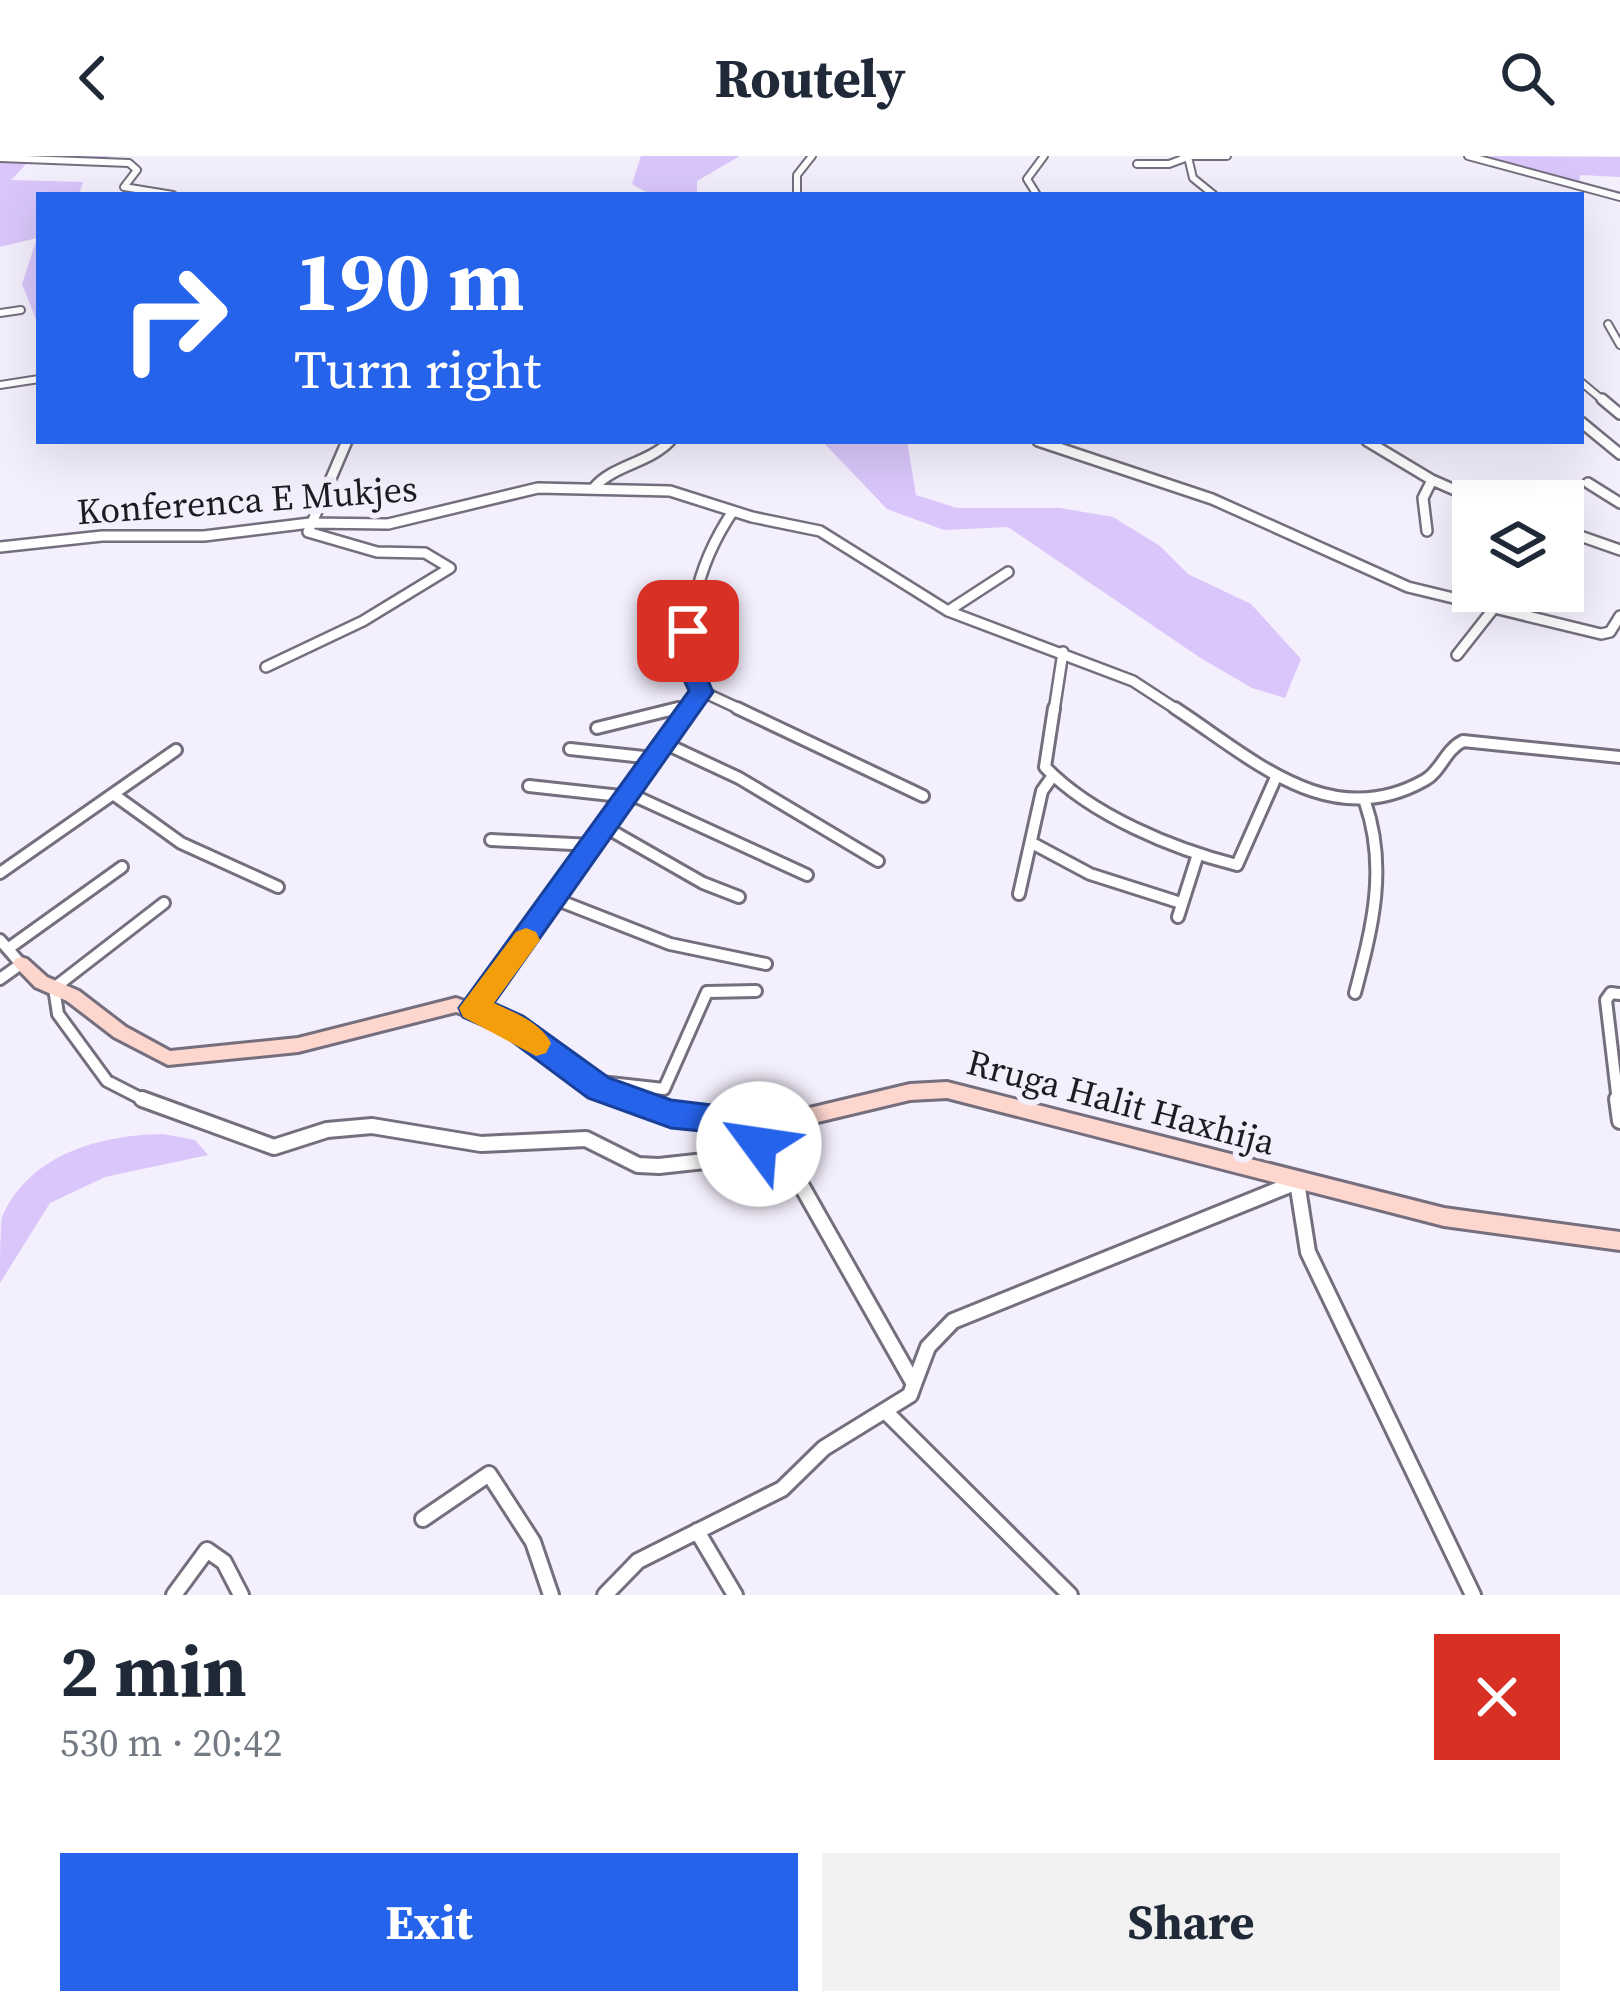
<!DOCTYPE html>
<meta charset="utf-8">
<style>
:root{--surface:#fff;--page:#f2f2f3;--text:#1f2937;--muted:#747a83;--accent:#2563eb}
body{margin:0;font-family:"Source Serif 4",serif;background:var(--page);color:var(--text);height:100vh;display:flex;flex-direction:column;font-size:45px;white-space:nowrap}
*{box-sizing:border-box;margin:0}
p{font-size:39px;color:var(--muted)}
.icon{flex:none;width:66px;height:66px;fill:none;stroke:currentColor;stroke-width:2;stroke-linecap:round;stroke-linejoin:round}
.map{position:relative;height:1439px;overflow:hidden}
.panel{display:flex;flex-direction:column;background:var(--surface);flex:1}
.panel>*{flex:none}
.hud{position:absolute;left:36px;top:36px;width:1548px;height:252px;border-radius:0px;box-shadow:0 12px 48px #0002;background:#2563eb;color:#fff;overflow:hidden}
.tools{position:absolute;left:1452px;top:324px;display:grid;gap:24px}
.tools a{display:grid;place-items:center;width:132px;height:132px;border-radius:0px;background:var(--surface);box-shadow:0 12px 48px #0002;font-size:60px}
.pin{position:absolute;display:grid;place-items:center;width:102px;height:102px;color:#fff;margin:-51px;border-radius:24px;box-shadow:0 6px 18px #0006}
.me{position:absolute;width:132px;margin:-66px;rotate:301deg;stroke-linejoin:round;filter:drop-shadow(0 0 9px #0008)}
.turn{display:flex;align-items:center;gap:42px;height:252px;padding:0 60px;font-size:54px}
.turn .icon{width:156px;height:156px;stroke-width:2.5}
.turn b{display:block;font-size:84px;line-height:102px}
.round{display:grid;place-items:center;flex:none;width:126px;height:126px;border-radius:0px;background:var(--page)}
.summary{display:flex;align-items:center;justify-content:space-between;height:204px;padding:0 60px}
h1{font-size:72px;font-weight:700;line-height:90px}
.button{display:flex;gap:24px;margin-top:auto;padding:24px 60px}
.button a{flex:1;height:138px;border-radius:0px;background:var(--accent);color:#fff;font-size:48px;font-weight:700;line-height:138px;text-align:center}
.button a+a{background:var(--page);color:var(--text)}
header{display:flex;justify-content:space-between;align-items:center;height:156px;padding:0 60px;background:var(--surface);font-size:54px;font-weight:700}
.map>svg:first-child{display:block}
.green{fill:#dac6fb}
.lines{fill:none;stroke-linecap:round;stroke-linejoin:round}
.street-far3-casing{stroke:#746e7e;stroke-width:10}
.street-far2-casing{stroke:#746e7e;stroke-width:14}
.street-far1-casing{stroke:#746e7e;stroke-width:16}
.street-casing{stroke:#746e7e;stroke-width:20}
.secondary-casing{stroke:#746e7e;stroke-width:6}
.street-far3{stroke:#fff;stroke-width:6}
.street-far2{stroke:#fff;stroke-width:9}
.street-far1{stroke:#fff;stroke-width:10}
.street{stroke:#fff;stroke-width:14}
.secondary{fill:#fdd6cd;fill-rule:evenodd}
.route{fill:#2563eb;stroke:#184099;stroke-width:3}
.slow{fill:#f59e0b}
.labels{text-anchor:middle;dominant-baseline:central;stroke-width:12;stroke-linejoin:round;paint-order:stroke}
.street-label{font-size:36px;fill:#1e1c22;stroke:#f4effd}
</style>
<header><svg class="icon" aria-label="back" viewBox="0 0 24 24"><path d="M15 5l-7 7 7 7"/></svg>Routely<svg class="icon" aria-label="search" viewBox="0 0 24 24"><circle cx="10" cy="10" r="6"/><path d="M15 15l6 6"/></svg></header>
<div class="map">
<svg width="1620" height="1439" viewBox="0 0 1620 1439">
<rect width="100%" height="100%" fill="#f4effd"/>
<!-- green -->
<path class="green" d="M0,0H110L97,5L31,3L11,24L83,26L79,39H39V171L22,128L37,82L0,91Z
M641,0H740L697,25V39H651L632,28Z
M1491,0L1620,1V21L1580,19L1579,27L1489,3Z
M822,285H907L916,339L957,352H1060L1113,361L1160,390L1188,418L1251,448L1301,503L1285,542L1252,532L1199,501L1008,371L944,374L887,353Z
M163,978L195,984L208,999L105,1021L50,1047L0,1127C0,1108 0,1078 2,1061C30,997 102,979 163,978Z"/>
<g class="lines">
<!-- street-far3 casing -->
<g class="street-far3-casing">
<path id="street-far3" d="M1183,0H1227
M1468,0L1620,41
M0,2L129,7L137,14L124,31L173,39
M1137,8H1169L1188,1L1193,22L1214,39
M797,39V19L812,0
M1037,39L1027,23L1044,0
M0,157L21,154
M1608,168L1620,189
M1581,226L1605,246
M0,229L39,223"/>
</g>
<!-- street-far2 casing -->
<g class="street-far2-casing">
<path id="street-far2" d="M1602,243L1620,258
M1581,266L1620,298
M1038,285L1212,343L1408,431L1601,478L1610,476L1620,460
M1367,285L1432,324L1480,345
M1588,327L1620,347
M593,333C612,309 648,308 670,285
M1563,374L1620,394
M1427,375L1423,342L1432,324
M0,391L102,380H204L310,367L388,368L538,332L670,335L752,361L820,375L948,455L1133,525L1179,555
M948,455L1008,416
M1457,499L1494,452
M266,511L363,465L450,412L425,397L377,396L308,376L347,285
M701,535L744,555
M666,555L691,549
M687,555L701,535C678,475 698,407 733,355
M1054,555L1063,496"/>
</g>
<!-- street-far1 casing -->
<g class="street-far1-casing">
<path id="street-far1" d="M737,552L923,640
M1054,552L1045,611C1091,659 1173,693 1237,709L1277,619
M1175,552C1253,603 1330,678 1425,624C1441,615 1445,594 1463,585L1620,601
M597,572L678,552
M664,587L739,622L878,705
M570,593L653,602
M529,630L639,642L807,719
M113,638L181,687L278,731
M605,671L703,727L739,741
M491,684L592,689
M1032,687L1090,718L1181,747
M0,717L176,594
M1019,738L1042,635L1052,621
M555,743L670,788L766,808
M1178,761L1198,698
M0,784L21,808L0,823
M9,792L122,711
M1355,837C1372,772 1388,712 1365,646
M474,852L689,552
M591,925L664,933L707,836L756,835
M148,946L107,925L58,858L54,832L164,747
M1618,946L1606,844L1611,837L1620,838"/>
</g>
<!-- street casing -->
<g class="street-casing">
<path id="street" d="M142,943L274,991L327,974L372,970L481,988L586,983L638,1009L659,1010L732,1002L766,986L779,990L914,1228L910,1239L824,1292L782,1333L638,1405L605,1439
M1617,943L1620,965
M914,1228L928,1191L953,1165L1297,1026L1308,1096L1473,1439
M887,1257L1070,1439
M423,1363L489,1318L533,1386L551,1439
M697,1375L735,1439
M174,1439L207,1394L224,1406L241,1439"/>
</g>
<!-- secondary casing -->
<g class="secondary-casing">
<path id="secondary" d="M21,801L27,803L47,821L79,835L126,871L170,895L298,882L456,842L519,864L605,927L671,950L761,958L801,954L910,928L947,926L1444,1052L1620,1076V1094L1444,1070L947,942L910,944L801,970L761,974L671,966L593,937L507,874L456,856L298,896L168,909L114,881L67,845L35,831L13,808L15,803Z"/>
</g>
<!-- street-far3 -->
<use href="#street-far3" class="street-far3"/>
<!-- street-far2 -->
<use href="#street-far2" class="street-far2"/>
<!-- street-far1 -->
<use href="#street-far1" class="street-far1"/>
<!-- street -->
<use href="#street" class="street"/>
<!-- secondary -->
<use href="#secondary" class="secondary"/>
</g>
<!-- route -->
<path class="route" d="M688,467L700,475V506L713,536L494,847L523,860L609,922L671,944L767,956L775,988L771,998L759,1002L748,998L742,979L671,972L588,942L502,878L463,861L459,852L689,535L676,506L677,475Z"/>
<!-- slow -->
<path class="slow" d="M526,772L536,776L540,784L494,847C515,857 540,866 551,887L546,897L536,900L463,861L459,852L516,776Z"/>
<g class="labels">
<!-- street labels -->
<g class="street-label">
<text transform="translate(247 344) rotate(-4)">Konferenca E Mukjes</text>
<text transform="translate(1121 946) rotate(15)">Rruga Halit Haxhija</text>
</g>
</g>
</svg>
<div class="tools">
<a><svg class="icon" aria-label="layers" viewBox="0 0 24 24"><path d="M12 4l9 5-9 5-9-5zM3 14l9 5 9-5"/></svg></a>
</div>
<div class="pin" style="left:688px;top:475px;background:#d93025"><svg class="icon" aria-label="arrive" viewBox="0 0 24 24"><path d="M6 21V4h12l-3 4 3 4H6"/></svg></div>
<svg class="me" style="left:759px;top:988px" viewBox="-20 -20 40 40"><circle r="19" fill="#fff"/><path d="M0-13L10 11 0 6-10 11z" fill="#2563eb"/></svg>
<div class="hud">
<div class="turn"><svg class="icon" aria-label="right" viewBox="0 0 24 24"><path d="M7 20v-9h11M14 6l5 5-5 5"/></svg><div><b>190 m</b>Turn right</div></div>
</div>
</div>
<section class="panel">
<div class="summary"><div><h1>2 min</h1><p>530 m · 20:42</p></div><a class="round" style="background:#d93025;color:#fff"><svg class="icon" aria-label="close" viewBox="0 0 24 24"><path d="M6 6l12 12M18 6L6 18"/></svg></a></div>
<div class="button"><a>Exit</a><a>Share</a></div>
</section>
